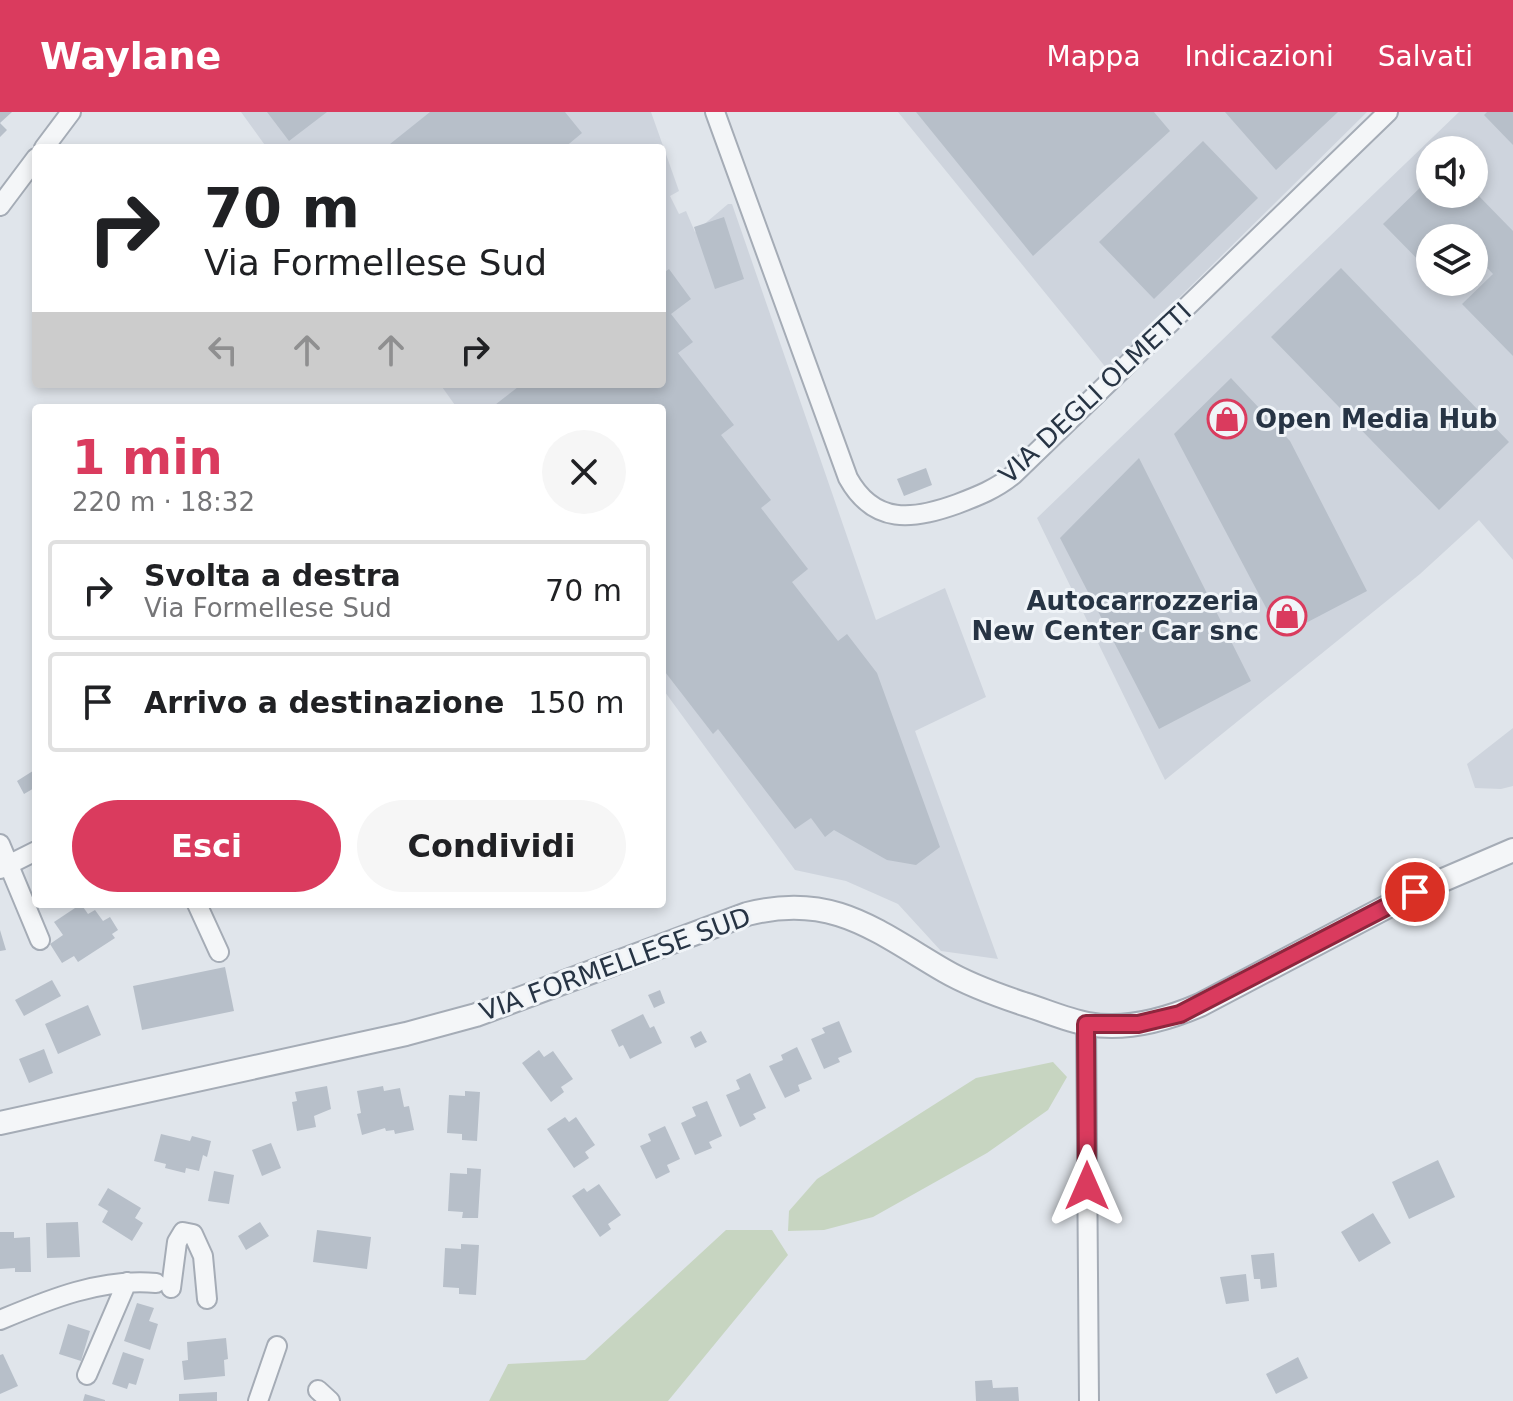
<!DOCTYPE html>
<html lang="it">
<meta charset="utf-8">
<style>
:root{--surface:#fff;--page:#f6f6f6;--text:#202124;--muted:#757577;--line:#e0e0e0;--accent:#da3b5e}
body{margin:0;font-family:"DejaVu Sans",sans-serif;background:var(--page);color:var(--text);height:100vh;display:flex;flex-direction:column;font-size:30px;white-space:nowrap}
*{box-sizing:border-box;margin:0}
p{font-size:26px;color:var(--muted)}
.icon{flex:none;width:44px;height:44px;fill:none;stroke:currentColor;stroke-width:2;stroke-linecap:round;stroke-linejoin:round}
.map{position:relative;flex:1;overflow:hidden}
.side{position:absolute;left:32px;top:292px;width:634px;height:504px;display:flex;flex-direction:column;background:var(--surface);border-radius:8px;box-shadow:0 4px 12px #0003}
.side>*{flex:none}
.guide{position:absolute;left:32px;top:32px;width:634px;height:244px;border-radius:8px;box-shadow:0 4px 12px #0003;background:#fff;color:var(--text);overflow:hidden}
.controls{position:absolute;left:1416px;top:24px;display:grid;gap:16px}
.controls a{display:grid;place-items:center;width:72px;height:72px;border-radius:50%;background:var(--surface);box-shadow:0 4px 12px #0003;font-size:40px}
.pin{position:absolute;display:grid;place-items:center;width:68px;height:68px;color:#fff;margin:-34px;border:4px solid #fff;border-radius:50%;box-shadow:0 2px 8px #0007}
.me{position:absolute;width:88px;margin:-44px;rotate:0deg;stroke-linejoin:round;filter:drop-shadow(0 0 6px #0008)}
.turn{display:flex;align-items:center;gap:28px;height:168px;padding:0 40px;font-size:36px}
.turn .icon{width:104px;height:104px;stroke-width:2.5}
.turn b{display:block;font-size:56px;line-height:68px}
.lanes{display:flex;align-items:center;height:76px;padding:0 40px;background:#0003;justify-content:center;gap:40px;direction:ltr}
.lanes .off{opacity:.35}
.round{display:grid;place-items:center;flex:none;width:84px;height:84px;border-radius:42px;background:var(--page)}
.summary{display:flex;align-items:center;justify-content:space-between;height:136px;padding:0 40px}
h1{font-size:48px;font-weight:700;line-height:60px;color:var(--accent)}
.primary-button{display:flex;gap:16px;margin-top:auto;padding:16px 40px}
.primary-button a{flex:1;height:92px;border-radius:48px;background:var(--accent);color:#fff;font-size:32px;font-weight:700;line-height:92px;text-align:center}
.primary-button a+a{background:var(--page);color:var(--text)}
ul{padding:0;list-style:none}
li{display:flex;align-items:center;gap:24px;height:100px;margin:0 16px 12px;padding:0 24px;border:4px solid var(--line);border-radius:8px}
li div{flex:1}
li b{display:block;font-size:30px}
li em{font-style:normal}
header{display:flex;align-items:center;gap:48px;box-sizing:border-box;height:112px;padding:0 40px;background:var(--accent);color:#fff}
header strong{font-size:38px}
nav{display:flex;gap:44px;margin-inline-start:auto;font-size:28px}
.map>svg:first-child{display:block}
.built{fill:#ced4dd;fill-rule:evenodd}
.green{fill:#c7d5c1}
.building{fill:#b7bfc9}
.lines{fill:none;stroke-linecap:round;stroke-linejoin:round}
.minor-casing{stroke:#a5acb6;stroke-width:22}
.tertiary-casing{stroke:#a5acb6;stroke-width:26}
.minor{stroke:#f4f6f8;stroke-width:18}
.tertiary{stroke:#f4f6f8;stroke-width:22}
.route-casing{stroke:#8e263d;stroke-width:20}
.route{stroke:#da3b5e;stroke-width:14}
.labels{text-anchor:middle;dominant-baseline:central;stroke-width:6;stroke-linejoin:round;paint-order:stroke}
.street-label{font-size:26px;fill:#273444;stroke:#f0f4f8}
.poi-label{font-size:26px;font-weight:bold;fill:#273444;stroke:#f0f4f8;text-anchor:start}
</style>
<header>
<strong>Waylane</strong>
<nav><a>Mappa</a><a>Indicazioni</a><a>Salvati</a></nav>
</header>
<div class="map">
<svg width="1513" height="1289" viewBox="0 0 1513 1289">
<rect width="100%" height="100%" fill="#e0e5eb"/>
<!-- built -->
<path class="built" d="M241,0H651L679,79L670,84L679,102L686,99L695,120L728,92H732L876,508L945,476L986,585L915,619L998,847L941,839L898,792L846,769L795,758L662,576V296H457L440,272H662V36H267Z
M898,0H1367L1107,257Z
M1459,0H1513V448L1479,408L1420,462L1165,668L1037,406ZM1430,38H1474V82H1430ZM1430,126H1474V170H1430Z
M1513,616V674L1501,677L1475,676L1467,652Z"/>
<!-- green -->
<path class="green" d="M1053,950L1067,965L1048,998L987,1041L873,1105L824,1118L788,1119L789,1099L817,1067L976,966Z
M726,1118H772L788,1143L668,1289H489L508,1252L585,1248Z"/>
<!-- building -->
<path class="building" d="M0,0H12L0,11L7,18L0,25Z
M267,0H327L289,29Z
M430,0H565L582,21L564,36H385Z
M916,0H1154L1170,19L1033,144Z
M1225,0H1338L1276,58Z
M1487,0H1513V33L1484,3Z
M1203,29L1258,86L1154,187L1099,130Z
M1430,66V82H1474V79L1513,119V244L1462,192L1493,162L1476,144L1474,146V126H1430V160L1383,112Z
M724,105L744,167L715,177L694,115Z
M1341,156L1509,330L1439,398L1271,225Z
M669,157L691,187L671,202L693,230L678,241L734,313L721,323L771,388L761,396L808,457L792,470L838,529L847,522L877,561L940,735L916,753L887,748L834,718L825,725L811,706L795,717L718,617L713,622L662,556V296H491L522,272H662V162Z
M1231,266L1290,329L1367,479L1281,524L1174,322Z
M1139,346L1251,569L1159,617L1060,426Z
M926,356L932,373L904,384L897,367Z
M36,657V675L24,682L17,669Z
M81,792L88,802L95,798L103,809L110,805L118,818L112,822L115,826L78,850L74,844L62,851L50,832L63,823L54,810Z
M0,818L6,838L0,839Z
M225,855L234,899L142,918L133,874Z
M52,868L61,884L24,904L15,888Z
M660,878L665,891L654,896L648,883Z
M88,893L101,923L58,942L45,912Z
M643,902L650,916L654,914L662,931L630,947L623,933L619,935L611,918Z
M839,909L852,940L838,946L840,950L824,957L811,927L825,921L822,916Z
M701,919L707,930L695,936L690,925Z
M797,935L812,967L798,973L800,979L785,986L769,954L783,948L781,943Z
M44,937L53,961L29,971L19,947Z
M539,938L544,945L553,939L573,967L561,975L564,980L551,990L522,951Z
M750,961L766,996L753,1002L756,1007L740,1015L726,983L740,977L736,968Z
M327,974L331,997L314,1004L316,1015L297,1019L292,990L297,989L295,980Z
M383,974L384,979L400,976L404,995L409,994L414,1018L395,1022L394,1018L386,1019L385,1016L362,1023L357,1002L361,1001L357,979Z
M465,979L480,980L477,1029L462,1028V1022L447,1021L449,983L465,984Z
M707,989L722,1024L709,1030L712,1036L695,1043L681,1011L696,1004L692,995Z
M565,1005L569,1010L576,1005L595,1033L585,1040L589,1046L574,1056L547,1017Z
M665,1014L680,1047L667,1053L670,1060L656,1067L640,1034L651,1029L648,1022Z
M161,1022L190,1029L192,1024L211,1029L207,1045L203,1043L199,1059L186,1056L185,1061L165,1056L166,1052L154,1049Z
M271,1031L281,1056L262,1064L252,1038Z
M1438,1048L1455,1085L1409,1107L1392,1070Z
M467,1056L481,1057L478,1106H462L463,1100L448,1099L450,1061L467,1062Z
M214,1059L234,1063L229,1092L208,1089Z
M599,1072L621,1103L608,1112L611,1117L600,1125L572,1084L584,1076L587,1080Z
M108,1076L141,1096L135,1106L143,1111L132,1129L102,1110L108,1099L98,1093Z
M1373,1101L1391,1131L1359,1150L1341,1120Z
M78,1110L80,1145L47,1146L46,1111Z
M260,1110L269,1124L246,1138L238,1124Z
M317,1118L371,1125L367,1157L313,1150Z
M0,1120H14V1126L30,1125L31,1160H15V1156L0,1157Z
M461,1132L479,1133L476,1183L459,1182V1176L443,1175L445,1136L461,1137Z
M1274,1141L1277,1175L1261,1177L1260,1167H1254L1251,1143Z
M1246,1162L1249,1189L1226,1192L1220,1165Z
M137,1191L154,1196L149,1209L158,1212L150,1238L124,1229Z
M68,1212L90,1219L81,1249L59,1242Z
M226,1226L228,1247L224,1248L225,1264L184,1268L182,1249L188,1248L187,1230Z
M123,1240L144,1247L136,1273L129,1271L127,1277L112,1272Z
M3,1242L18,1274L0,1282V1243Z
M1298,1245L1308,1266L1276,1282L1266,1262Z
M992,1268L993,1276L1018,1275L1019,1289H976L975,1269Z
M217,1280V1289H179V1282Z
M85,1282L105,1288V1289H83Z"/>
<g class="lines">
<!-- minor casing -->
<g class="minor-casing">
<path id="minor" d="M715,0L848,366C874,413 913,408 957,392C978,384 996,377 1013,363L1388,0
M44,36L71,0
M0,94L36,46
M0,732L40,828
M0,757L36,739
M197,792L219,840
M1086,912L1089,1289
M171,1176L177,1130L183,1120L193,1122L203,1144L207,1187
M0,1208C50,1187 101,1166 156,1171
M87,1263L127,1170
M318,1278L330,1289
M258,1289L277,1234"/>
</g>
<!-- tertiary casing -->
<g class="tertiary-casing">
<path id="tertiary" d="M0,1011L406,922L476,903L747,802C832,780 875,818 945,859C969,873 997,883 1024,892C1044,898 1066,908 1088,912C1126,919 1165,908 1200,893L1415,780L1513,738"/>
</g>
<!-- minor -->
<use href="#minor" class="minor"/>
<!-- tertiary -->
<use href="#tertiary" class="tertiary"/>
</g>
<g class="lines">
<!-- route casing -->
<g class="route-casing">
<path id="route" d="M1087,1074L1086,912H1138L1180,902L1415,780"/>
</g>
<!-- route -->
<use href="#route" class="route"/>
</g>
<!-- icons -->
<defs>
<g id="shop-ring" transform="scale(2)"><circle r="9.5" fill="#f0f4f8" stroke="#da3b5e" stroke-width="1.5"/><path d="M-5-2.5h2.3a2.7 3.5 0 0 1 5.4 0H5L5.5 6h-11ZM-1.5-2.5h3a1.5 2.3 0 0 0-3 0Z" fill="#da3b5e"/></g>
</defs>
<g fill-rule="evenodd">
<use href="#shop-ring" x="1227" y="307"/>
<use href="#shop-ring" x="1287" y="504"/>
</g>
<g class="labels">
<!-- street labels -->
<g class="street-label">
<text transform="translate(1095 281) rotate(-43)">VIA DEGLI OLMETTI</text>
<text transform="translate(615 852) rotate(-20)">VIA FORMELLESE SUD</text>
</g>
<!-- poi labels -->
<g class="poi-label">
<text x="1255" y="307">Open Media Hub</text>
<text x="1259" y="489" text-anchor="end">Autocarrozzeria<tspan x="1259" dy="30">New Center Car snc</tspan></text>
</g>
</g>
</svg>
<div class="controls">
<a><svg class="icon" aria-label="sound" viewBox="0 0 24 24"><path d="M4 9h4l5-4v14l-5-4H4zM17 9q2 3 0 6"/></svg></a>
<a><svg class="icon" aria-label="layers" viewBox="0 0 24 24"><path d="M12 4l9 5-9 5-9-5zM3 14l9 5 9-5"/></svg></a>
</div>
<div class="pin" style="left:1415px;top:780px;background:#d93025"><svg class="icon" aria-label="arrive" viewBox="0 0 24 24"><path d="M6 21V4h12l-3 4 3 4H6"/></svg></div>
<svg class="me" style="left:1087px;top:1074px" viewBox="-20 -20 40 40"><path d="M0-17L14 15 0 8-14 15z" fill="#da3b5e" stroke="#fff" stroke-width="4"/></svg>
<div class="guide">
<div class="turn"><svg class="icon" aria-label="right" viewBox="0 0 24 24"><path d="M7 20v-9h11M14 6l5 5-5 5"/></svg><div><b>70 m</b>Via Formellese Sud</div></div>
<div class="lanes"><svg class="icon off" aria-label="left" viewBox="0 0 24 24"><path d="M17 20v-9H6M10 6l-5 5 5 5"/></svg><svg class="icon off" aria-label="ahead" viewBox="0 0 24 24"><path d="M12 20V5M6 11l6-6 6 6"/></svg><svg class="icon off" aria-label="ahead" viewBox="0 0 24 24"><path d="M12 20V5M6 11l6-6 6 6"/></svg><svg class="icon" aria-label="right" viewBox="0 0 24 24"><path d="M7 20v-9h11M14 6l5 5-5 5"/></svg></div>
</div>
<section class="side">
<div class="summary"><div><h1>1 min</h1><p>220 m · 18:32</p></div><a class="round"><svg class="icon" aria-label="close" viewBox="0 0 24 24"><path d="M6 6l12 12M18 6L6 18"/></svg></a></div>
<ul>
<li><svg class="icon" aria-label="right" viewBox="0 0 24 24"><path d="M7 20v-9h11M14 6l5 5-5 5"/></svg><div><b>Svolta a destra</b><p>Via Formellese Sud</p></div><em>70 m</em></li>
<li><svg class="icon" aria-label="arrive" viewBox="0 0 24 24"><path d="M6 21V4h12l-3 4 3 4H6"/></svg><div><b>Arrivo a destinazione</b></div><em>150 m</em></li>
</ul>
<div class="primary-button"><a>Esci</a><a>Condividi</a></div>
</section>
</div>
